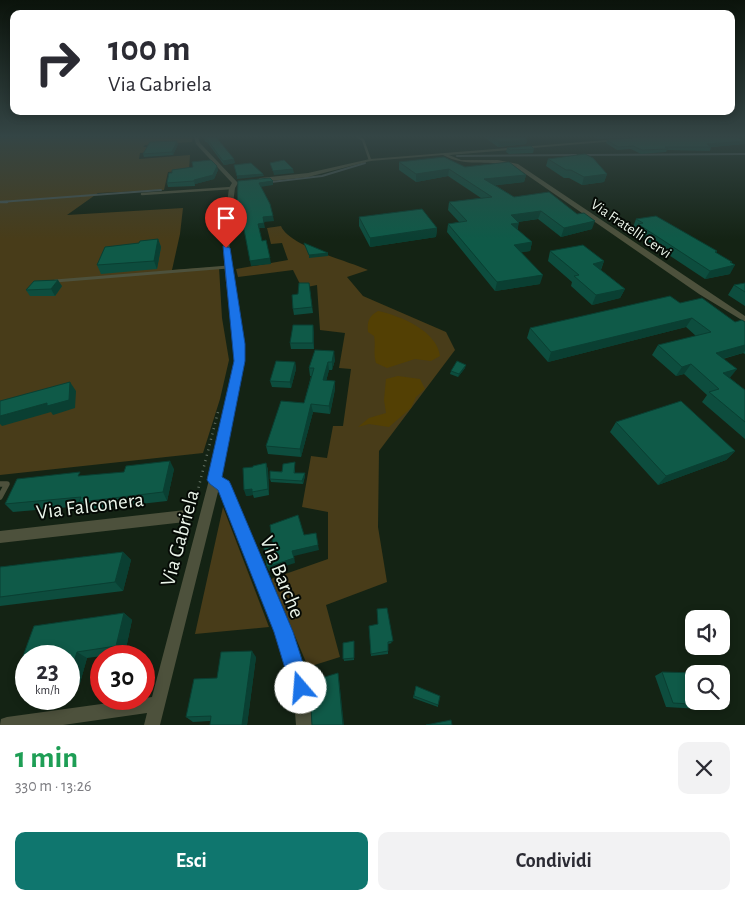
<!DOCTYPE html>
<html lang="it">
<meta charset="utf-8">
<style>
:root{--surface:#fff;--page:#f2f2f3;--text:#2b2b33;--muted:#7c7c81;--accent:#0f766e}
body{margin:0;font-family:"Alegreya Sans",sans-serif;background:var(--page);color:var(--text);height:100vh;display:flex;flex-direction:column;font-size:19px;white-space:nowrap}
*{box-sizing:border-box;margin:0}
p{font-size:16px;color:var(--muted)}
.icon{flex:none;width:28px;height:28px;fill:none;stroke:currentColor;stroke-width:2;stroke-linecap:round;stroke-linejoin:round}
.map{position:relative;height:725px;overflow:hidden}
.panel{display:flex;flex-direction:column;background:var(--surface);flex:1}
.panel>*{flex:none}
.guide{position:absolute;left:10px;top:10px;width:725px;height:105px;border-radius:10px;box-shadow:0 2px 8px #0003;background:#fff;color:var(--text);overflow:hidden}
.controls{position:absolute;left:685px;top:610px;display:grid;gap:10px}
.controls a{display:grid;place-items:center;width:45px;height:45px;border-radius:10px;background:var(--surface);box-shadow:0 2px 8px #0003;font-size:25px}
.speed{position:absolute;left:15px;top:645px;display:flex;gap:10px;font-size:25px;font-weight:700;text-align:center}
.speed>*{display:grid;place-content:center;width:65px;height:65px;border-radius:50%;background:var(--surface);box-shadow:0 2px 8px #0003;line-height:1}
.speed small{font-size:12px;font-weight:400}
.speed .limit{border:8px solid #d22;background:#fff;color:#111}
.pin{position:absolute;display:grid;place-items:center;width:42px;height:42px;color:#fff;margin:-51px -21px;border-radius:50% 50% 50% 0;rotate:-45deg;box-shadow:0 0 5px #0007}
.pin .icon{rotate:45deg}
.me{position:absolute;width:55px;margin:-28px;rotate:342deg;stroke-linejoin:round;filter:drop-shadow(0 0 4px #0008)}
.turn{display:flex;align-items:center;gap:18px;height:105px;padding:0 15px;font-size:22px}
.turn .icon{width:65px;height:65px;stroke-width:2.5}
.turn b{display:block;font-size:35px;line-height:42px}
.round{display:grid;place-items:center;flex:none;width:52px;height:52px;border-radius:10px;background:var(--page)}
.headline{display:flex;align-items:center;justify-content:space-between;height:85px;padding:0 15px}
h1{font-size:30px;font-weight:700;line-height:38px;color:#1e9e55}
.action{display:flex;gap:10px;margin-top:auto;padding:10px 15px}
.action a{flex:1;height:58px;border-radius:10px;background:var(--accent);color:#fff;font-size:20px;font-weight:700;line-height:58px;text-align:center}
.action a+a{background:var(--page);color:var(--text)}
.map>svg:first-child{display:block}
.green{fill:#483c19}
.forest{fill:#534004}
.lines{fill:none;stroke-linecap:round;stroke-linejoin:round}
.stream-far1{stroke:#465451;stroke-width:2}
.stream{stroke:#465451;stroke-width:2.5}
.path-far1{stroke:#647164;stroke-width:2.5;stroke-dasharray:1 4.5;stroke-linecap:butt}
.path{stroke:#647164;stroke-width:3;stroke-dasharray:2 6;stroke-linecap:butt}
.lane-far2{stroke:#4d513c;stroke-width:2.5}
.lane-far1{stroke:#4d513c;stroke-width:3}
.lane{stroke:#4d513c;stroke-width:5.5}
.street{fill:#4d513c;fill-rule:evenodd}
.wall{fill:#0d4d3e}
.shaded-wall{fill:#0a3f32}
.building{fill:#0f5a48;stroke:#0a3f32}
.route{fill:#1a73e8;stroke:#114b97}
.labels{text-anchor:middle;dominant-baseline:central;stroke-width:4;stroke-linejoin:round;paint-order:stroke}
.far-street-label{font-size:15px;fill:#ebf5ea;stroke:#050a05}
.near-street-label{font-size:21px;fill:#ebf5ea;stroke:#050a05}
</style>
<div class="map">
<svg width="745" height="725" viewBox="0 0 745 725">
<rect width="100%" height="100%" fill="#142314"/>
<!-- green -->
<path class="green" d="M0,137H193L192,142L145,145L143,147H163L162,151L140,153L139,159L190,155L189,170L168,172L164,190L98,193L67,215L183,208L180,234L172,270L219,267L222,318L229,360L220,399L203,453L0,475Z
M281,226C289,246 348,261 368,270L347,277L363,296L446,332L455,350L379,451L378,527L387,582L326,605L340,657L308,667L271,579L328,559V512L302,507L311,456L327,458L333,426H343L351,369L339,368L345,333L320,330L317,285L302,288L293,270L238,277L236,269L288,260L282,243L271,244L267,228Z
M223,507L269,627L195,634Z"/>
<!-- forest -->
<path class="forest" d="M378,311C401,316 437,331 440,356L431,361L415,359L387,368L376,363C373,353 376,345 374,336L368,332C367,321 369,316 378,311Z
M398,376L420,379L425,389L416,397L411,408L389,427L369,424L358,427L369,418L386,413L384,400L386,379Z"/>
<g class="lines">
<!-- stream-far1 -->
<path class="stream-far1" d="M585,155L745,154
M457,156L576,155
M271,182L322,176L365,163
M0,202L161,190"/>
<!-- stream -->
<path class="stream" d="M0,202H7"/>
<!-- path-far1 -->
<path class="path-far1" d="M193,509L218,412
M185,540L189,526"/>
<!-- path -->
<path class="path" d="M185,539L183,545L187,544"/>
<!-- lane-far2 -->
<path class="lane-far2" d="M358,137L363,140L370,160
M142,194L232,188"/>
<!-- lane-far1 -->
<path class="lane-far1" d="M55,281L228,267"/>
<!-- lane -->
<path class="lane" d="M0,484H7L0,497"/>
<!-- street -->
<path class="street" d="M194,137H198L200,143L238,183L235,188C232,212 228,237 230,261C234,295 242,327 244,361L221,478L228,481L230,485L290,632L309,688L312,725H296L293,688L276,632L219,488L160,725H144L147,713L63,725H0L1,719L7,717L152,697L209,480L236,361C234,327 226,295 224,261C222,236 226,212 229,188L232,183L196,144Z
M619,139L617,141L449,155L461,160H498L518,164L745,316V322L699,294L514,166C490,159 466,168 443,155L370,161L308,177L260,182L257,180L260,178L308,173L370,159Z
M185,510L189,512L191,516L189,520L185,522L0,543V531Z"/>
</g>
<!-- wall -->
<path class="wall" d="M204,137H220L219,139L218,140L235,163L224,165L207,142H205Z
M484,137H525L527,140L526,144L498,147Z
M596,137H632L598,139Z
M607,140L745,141V142L744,144L711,147L710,151L667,150L666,152L641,154L631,149L617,150L606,143Z
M178,144L173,155L144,157L143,154Z
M507,148L534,149L533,153L509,154L506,152Z
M548,159L607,174L604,182L582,185L569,178H564L546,166Z
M399,162L465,167L526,175L524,182L495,185L514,197L592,229L561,237L538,219L518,222V230L532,242L530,251L521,252L540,284L495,291L447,232L448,224L459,222L448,210L449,202L481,198L448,176L416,182L399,170Z
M218,170L214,179L195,184V186L168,187L167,183Z
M359,217L437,228L436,237L370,247L359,226Z
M636,219L717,251L716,253L731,263L730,274L705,279L634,232L635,229L633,227Z
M158,239L161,247L157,269L101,274L97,265Z
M550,251L604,261L601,270L625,289L620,298L592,305L571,286L572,282L548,261Z
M309,283L313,313L294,315L293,309L298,294Z
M745,283V306L728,295L734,285Z
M62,286L55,296H30L26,290Z
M680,303L735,322H745V354L743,353L723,359L730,378L745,390V439L702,402L707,395L684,374L676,376L652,355L658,345L696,336L686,327L548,362L527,338L530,328Z
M314,332V349H291L290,343Z
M335,360L332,370H329L326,381L335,389L330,414L313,412L301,457L268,454L266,446L304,403L311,376H310L309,368Z
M295,362L296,369L291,388L272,387L270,381Z
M465,368L458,377L450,374L451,371Z
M616,422L735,451L726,460L658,485L610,432Z
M295,462V473H305V476L303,484L271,482L270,479Z
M266,463L268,470L269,495L254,498L253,495L246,496Z
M174,469L167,501L86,510L82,506L13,512L5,504L83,476Z
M123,552L131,560L123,591L0,606V567Z
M124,613L132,620L125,653L87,658L80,683L69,685V656H26V661L22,659L34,626Z
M369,626L392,643L388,644V654L371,656Z
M354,641V660L344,661L343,643Z
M256,657L247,725H210V721L193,722L186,717L217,678Z
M662,672L709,705L700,709L666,707L655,676Z
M416,686L438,705V707L413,698Z"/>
<!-- shaded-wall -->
<path class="shaded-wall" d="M527,140L526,144L498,147L499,142Z
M177,141L178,144L173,155L172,152Z
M745,141L744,144L711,147L707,144Z
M234,159L235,163L224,165L223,161Z
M217,166L218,170L214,179L195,184V186L194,180Z
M293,169L294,173L274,175L273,171Z
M449,169L448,176L416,182V174Z
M263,174L264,176L237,179V176Z
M607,174L604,182L582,185L584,177Z
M526,175L524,182L483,187L484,179Z
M273,181V185L260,187L259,183Z
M541,211L538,219L509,223L511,215Z
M273,216L274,221L264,222L263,217Z
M595,221L592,229L561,237L564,228Z
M264,223L265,228H259L258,224Z
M519,223L517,231L511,224Z
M239,224H243L244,229H240Z
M437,228L436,237L370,247V238Z
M158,239L161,247L157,269L154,261Z
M532,242L530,251L512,254L514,245Z
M328,253V256L309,258V255Z
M270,258L271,264L251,266L250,261Z
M604,261L600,271L593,264Z
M730,262H732L728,267L735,265L730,274L705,279L710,271Z
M543,275L540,284L495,291L497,282Z
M58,280L62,286L55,296L51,289Z
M625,289L620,298L592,305L596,295Z
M692,318L686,327L548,362L551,352Z
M313,325L314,332V349L313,343Z
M745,345V351L743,353L709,362L716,353Z
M334,351L335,360L332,370V362Z
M295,362L296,369L291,388L290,382Z
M328,362L329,370L324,389L323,380Z
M691,364L684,374L676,376L682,367Z
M466,365L465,368L458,377L459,374Z
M737,369L729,379L723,373Z
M335,381V389L330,414L329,406Z
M70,382L76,391L75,408L53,415L51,412L2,426L0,424V416L47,403Z
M311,404L313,412L301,457L300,449Z
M735,451L726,460L658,485L666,476Z
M170,461L174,469L167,501L163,492Z
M266,463L268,470L269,495L268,489Z
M305,473V476L303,484L302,481Z
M252,489L253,495L246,496L244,490Z
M318,545L319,550L294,556L295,563L269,571L267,567L292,551Z
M123,552L131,560L123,591L115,582Z
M124,613L132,620L125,653L116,646Z
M252,651L256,657L247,725H242Z
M77,652L87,658L80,683L69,678Z
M338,673L339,679L344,725H343Z"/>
<!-- building -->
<path class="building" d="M204,137H216L234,159L223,161L206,138H204Z
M492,137H525L527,140L499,142Z
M643,137H737L745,141L707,144L711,147H665L668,149L642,150L633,146L618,147L607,140Z
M177,141L172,152L143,154L150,142Z
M531,146L534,149L510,150L507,148Z
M585,154L593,158L607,174L584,177L571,170H566L548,159Z
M444,157L465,167L509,162L526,175L484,179L514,197L549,192L577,214L584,213L595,221L564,228L541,211L511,215L519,223L511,224L532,242L514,245L543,275L497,282L448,224L467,221L449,202L492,197L449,169L416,174L399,162Z
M211,160L217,166L213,175L194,180V181L167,183L169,173H172V170L193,167L192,162Z
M284,160L293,169L273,171L270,163Z
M251,163L263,174L237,176L234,165Z
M270,178L273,181L259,183L270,204L273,216L263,217L264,223L258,224L262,241L266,240L270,258L250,261L243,224H239L237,211L238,181Z
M422,209L437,228L370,238L359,217Z
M656,216L717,251L715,252L732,262H730L735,265L710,271L638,224L643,223L636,219Z
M158,239L154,261L97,265L105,247L139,243L140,241Z
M304,243L328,253L309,255Z
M583,245L604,261L593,264L625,289L596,295L574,276L579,275L550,251Z
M58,280L51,289L26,290L34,281Z
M299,283H309L312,307L293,309L292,295L298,294Z
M745,283V292L734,285Z
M670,296L680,303L702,298L735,322L742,320L745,322V345L716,353L737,369L723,373L745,390V422L709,392L719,389L691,364L682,367L658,345L711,332L692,318L551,352L530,328Z
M293,325H313V343H290Z
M315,350L334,351L332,362H328L323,380L335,381L329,406L311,404L300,449L266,446L281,401L304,403L314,368H309Z
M276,361L295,362L290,382L270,381Z
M457,361L466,365L459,374L451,371Z
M70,382L69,400L47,406V403L0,416V401Z
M681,401L735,451L666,476L616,422Z
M170,461L163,492L79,502L81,497L5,504L17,479L80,472L78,476L124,472L126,466Z
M295,462L294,473H305L302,481L270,479V471L282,472L283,464Z
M266,463L268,489L252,492V489L244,490L243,468L253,467V466Z
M298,515L304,535L316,533L318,545L292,551L294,558L267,567L264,548L273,546L270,525Z
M123,552L115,582L0,597V567Z
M387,608L393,641L388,642V651L371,654L369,626L378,624L377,609Z
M124,613L116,646L77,652L69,678V656H26V659H22L34,626Z
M354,641V658L343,659V643Z
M252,651L242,725H210L211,716L186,717L194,679L217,678L221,652Z
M662,672L697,673L694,674V701H707L709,705L673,703Z
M338,673L343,725H312L311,707L313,706L308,682Z
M416,686L440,696L438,705L414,696Z
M451,720L452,725H426Z"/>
<!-- sky -->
<linearGradient id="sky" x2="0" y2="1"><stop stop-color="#0b130b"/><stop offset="0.57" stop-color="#344545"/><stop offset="1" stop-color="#344545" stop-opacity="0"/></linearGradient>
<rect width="745" height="239" fill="url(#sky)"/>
<!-- route -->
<path class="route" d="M223,246L230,248L245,344V361L222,477L229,481L231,485L293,632L311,688L308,695L301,697L294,695L291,688L274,632L218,490L210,484L207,480L234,361Z"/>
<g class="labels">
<!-- far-street labels -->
<g class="far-street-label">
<text transform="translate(631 229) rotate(34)">Via Fratelli Cervi</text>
</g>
<!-- near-street labels -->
<g class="near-street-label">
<text transform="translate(90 506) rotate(-7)">Via Falconera</text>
<text transform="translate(180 538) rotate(-75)">Via Gabriela</text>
<text transform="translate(282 577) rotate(68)">Via Barche</text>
</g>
</g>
</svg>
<div class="controls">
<a><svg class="icon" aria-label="sound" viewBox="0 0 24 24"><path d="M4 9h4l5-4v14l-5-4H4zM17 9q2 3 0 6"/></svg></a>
<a><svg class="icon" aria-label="search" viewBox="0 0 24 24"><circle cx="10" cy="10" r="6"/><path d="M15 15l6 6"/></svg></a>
</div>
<div class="speed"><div>23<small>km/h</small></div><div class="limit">30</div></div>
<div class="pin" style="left:226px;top:248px;background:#d93025"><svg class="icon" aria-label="arrive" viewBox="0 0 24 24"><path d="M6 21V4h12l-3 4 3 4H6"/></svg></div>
<svg class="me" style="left:301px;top:688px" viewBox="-20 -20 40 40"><circle r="19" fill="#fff"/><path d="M0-13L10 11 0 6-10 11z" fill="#1a73e8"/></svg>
<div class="guide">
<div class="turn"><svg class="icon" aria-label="right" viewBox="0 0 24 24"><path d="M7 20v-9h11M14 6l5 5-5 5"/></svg><div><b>100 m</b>Via Gabriela</div></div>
</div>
</div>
<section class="panel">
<div class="headline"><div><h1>1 min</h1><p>330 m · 13:26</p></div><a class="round"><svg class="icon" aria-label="close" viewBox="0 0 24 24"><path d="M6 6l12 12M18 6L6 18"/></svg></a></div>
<div class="action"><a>Esci</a><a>Condividi</a></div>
</section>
